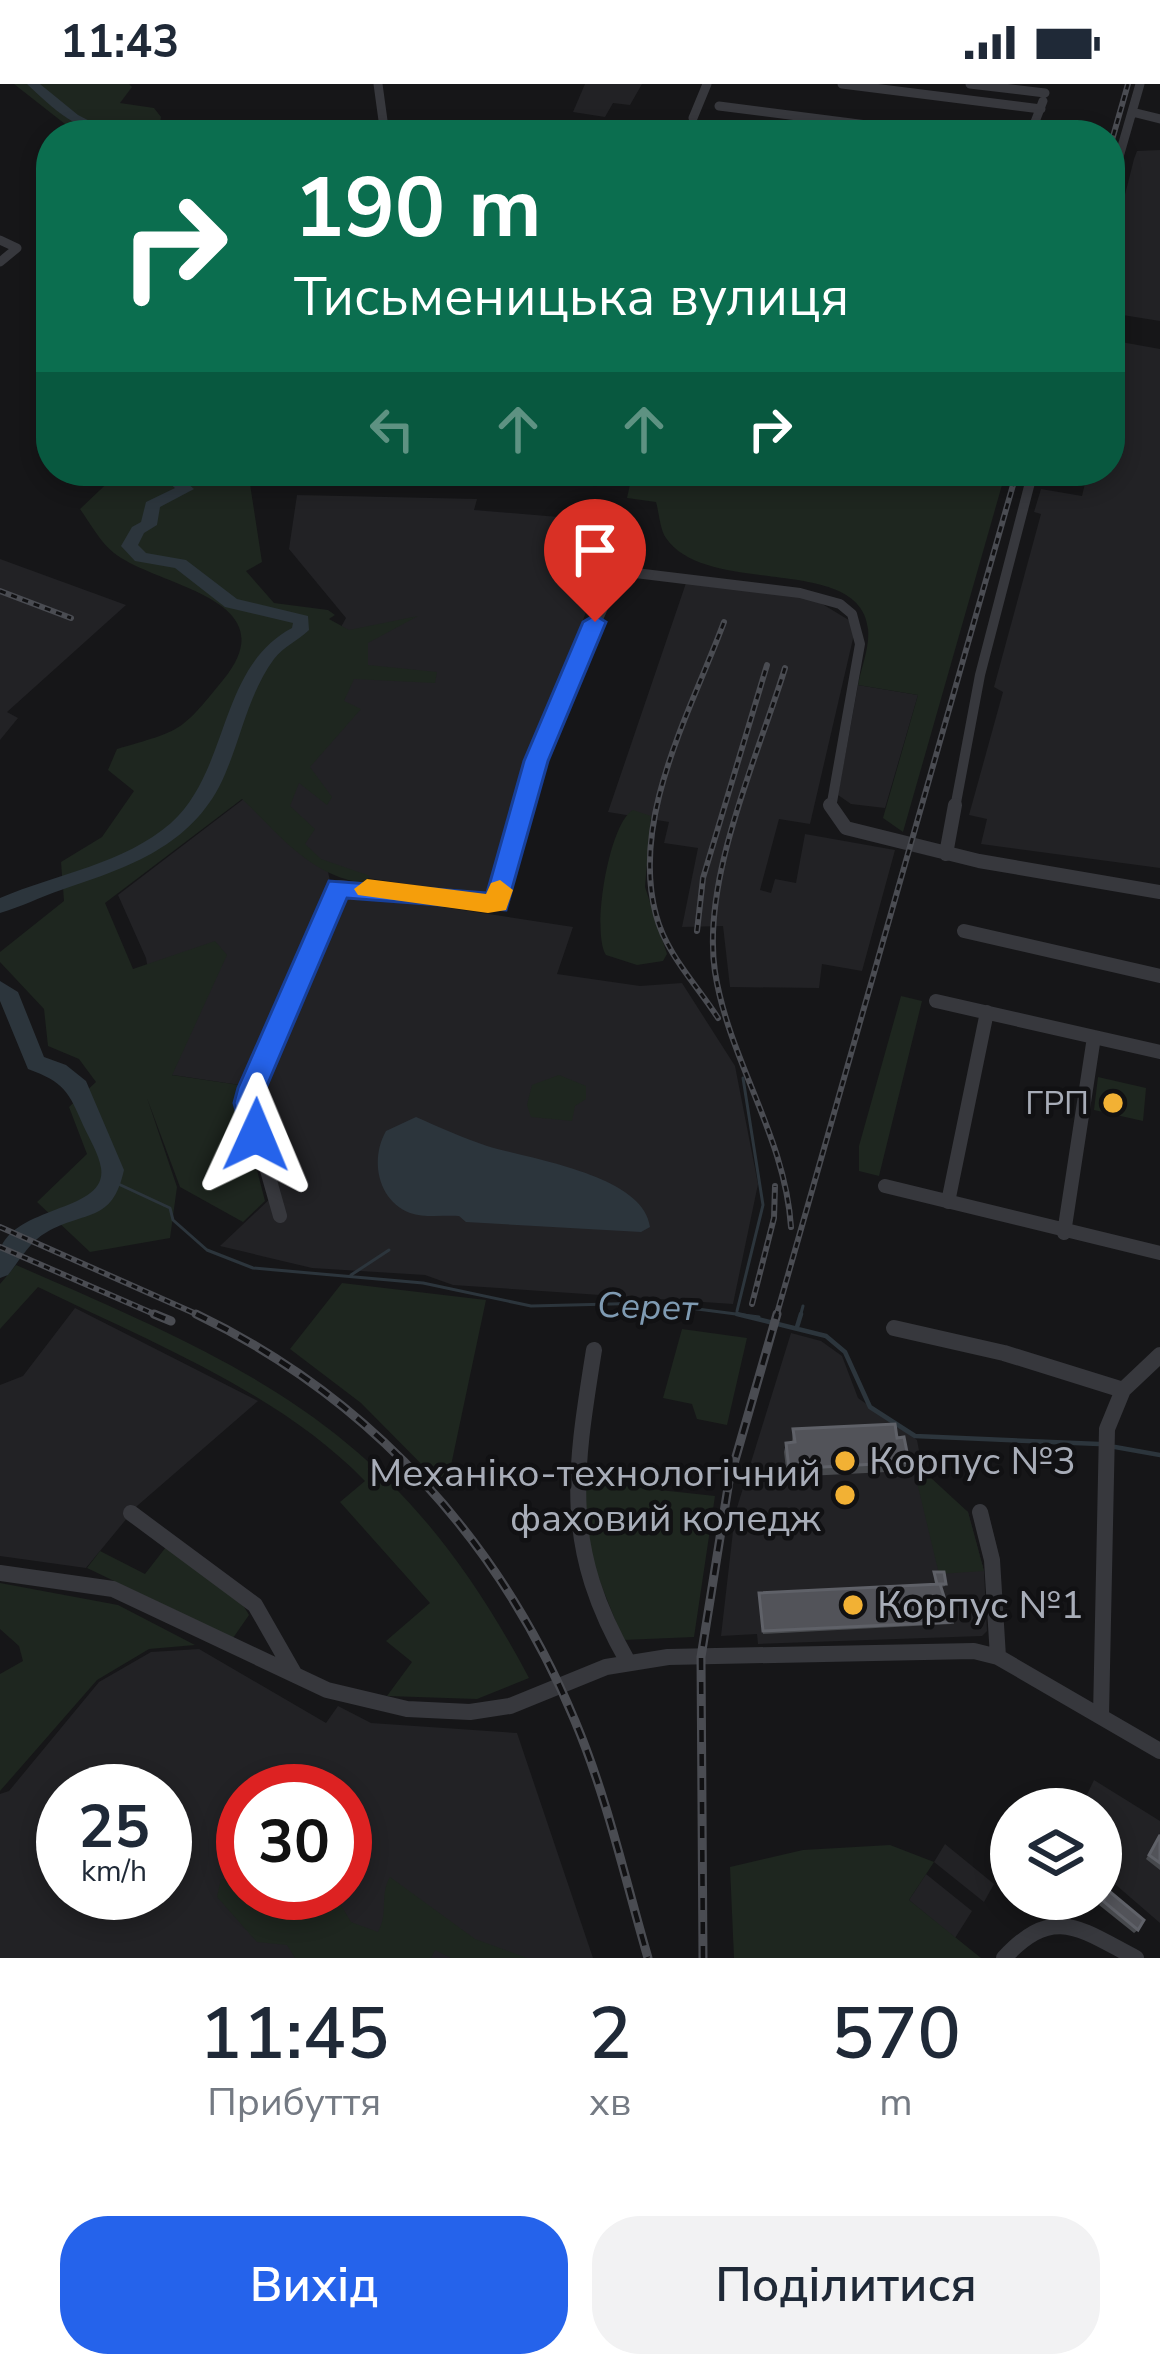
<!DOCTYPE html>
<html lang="uk">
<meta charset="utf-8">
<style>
:root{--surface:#fff;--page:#f2f2f3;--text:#1f2937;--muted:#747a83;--accent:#2563eb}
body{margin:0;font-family:"Nunito Sans",sans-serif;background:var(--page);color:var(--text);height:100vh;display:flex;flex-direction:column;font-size:45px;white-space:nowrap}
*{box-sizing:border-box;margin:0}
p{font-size:39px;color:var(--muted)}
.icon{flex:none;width:66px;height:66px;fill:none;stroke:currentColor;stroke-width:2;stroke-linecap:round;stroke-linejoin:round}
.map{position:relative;height:1874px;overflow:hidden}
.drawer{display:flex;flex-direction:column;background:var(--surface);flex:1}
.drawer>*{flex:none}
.guide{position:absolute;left:36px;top:36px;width:1089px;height:366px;border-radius:48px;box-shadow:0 6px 18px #0003;background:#0b6e4f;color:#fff;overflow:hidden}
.buttons{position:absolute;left:990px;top:1704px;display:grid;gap:24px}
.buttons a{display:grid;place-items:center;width:132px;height:132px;border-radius:50%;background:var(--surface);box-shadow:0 6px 18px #0003;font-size:60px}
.speed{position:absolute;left:36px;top:1680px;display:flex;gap:24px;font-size:60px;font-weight:700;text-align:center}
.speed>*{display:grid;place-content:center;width:156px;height:156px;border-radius:50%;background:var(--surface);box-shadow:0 6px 18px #0003;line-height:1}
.speed small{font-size:30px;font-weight:400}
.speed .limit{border:18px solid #d22;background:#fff;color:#111}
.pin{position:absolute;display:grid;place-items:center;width:102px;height:102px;color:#fff;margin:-123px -51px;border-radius:50% 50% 50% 0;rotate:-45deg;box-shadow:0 0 12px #0007}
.pin .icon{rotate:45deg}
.me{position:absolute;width:132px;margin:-66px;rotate:1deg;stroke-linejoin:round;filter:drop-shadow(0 0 9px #0008)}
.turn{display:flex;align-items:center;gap:42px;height:252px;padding:0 60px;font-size:54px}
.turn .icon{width:156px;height:156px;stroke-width:2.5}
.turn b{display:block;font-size:84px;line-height:102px}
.lanes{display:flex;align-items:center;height:114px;padding:0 60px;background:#0003;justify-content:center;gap:60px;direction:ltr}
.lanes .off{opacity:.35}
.eta{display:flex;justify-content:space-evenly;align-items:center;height:204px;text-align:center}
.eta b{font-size:72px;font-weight:600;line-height:84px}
.primary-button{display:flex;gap:24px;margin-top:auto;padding:24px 60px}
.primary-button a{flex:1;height:138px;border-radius:48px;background:var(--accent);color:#fff;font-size:48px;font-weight:600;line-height:138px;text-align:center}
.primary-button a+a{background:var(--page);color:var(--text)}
.status{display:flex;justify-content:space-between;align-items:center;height:84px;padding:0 60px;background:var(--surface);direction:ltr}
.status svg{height:33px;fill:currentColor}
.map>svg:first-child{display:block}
.built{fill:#222225;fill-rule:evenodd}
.green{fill:#1e261f}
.water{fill:#2c353c}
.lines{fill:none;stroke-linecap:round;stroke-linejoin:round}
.stream-far1{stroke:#2c353c;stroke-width:3}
.stream{stroke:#2c353c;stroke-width:4.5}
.river{fill:#2c353c;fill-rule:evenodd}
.minor-far3{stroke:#37383d;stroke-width:9}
.minor-far2{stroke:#37383d;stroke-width:10}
.minor-far1{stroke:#37383d;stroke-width:14}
.minor{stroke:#37383d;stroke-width:16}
.rail-far1-casing{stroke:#4a4c52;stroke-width:6}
.rail-casing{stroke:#4a4c52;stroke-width:9}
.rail-far1{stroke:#111113;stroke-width:3;stroke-dasharray:6;stroke-linecap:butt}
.rail{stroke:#111113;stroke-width:4.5;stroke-dasharray:12;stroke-linecap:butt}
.wall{fill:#47494d}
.building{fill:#525359;stroke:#5f6168;stroke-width:3}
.route{fill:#2563eb;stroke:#184099;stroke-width:3}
.slow{fill:#f59e0b}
.poi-dot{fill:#f2b134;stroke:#111113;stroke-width:4.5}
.labels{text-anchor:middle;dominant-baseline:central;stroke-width:9;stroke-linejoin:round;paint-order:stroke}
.poi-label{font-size:33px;fill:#a8adb8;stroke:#111113;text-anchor:end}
.water-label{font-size:36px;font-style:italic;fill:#7f9bb3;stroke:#111113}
.near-poi-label{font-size:39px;fill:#a8adb8;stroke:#111113;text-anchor:start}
</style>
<div class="status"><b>11:43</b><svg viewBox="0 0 49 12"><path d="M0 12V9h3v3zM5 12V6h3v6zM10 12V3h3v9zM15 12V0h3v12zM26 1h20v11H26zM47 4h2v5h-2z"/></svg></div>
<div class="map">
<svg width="1160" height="1874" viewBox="0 0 1160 1874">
<rect width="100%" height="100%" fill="#161618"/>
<!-- built -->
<path class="built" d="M585,0H642L630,21L613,19L605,33L573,28Z
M1160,66V237L1110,229V170L1134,75L1137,67Z
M1110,256L1160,265V784L981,760L987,735L969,731L1003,608L994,603L1041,430L1034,428L1041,405L1082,412L1088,387H1110Z
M297,411L477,415L474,426L618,438L485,812L328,788L333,809L246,1002L166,990L146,874L118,811L245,714L346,534L289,465Z
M0,475L126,521L7,628L18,634L0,656Z
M686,499L814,515L852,538L855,546L810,740L779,735L760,806L771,809L775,795L796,799L805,750L895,766L862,887L822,880L819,904L730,903L723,842L682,843L698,764L664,759L669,738L608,728Z
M858,601L918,611L885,724L851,720L838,711Z
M344,808L573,843L557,890L640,902L682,899L735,982L758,1100L733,1220L453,1201L425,1191L312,1184L220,1162L274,1111L252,1028Z
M75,1224L258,1317L137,1422L86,1484L0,1472V1301L23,1292Z
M791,1249L821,1257L842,1272L858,1314L917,1356L924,1393L968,1428L984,1487L987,1547L982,1552L758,1560L757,1550L721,1552L735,1430Z
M199,1565L326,1639L338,1622L371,1639L517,1649L593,1874H0V1710L9,1707L99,1598L151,1568ZM63,1707H165V1809H63ZM243,1707H345V1809H243Z
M1094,1696L1160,1737V1839L1101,1788V1725H1080Z
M945,1760L994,1800L984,1818L934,1778Z
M926,1790L972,1827L955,1854L909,1816Z"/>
<!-- green -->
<path class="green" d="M14,0H129L132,3L120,19L154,24L161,33L158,51H79Z
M120,387H248L262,478L246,487L274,519L328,526L335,531L329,535L349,546L418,532L368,559V581L437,588L435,599L354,595L344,617L361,625L310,683L332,713L327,721L299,699L290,722L315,745L305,760L321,775L370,792L365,799C311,793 280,751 242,715L105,819L133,885L215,857L227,871L169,998L172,991L246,1002L241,1024L265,1117L243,1138L180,1103L147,1014L177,1103L170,1154L90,1168L37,1118L87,1070L69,1023L96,998L79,975L48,962L44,925L0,878V868L64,817L61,778L102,753L134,707L108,686L117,665C182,646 180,649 223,596C290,514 157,503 114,469C101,459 90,439 80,425Z
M633,387H1006L903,748L883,734L918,611L858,601C861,584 870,563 868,545C860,469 707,514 666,454C660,446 659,428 656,418L627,414Z
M633,726L651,732L645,803L667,870L663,877L637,881L606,871C591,848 609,739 633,726Z
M901,912L922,917L879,1092L859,1087V1062Z
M559,991L586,1002V1015L575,1022L572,1037L531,1033L527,1021L532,1001Z
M1098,993L1146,1004L1143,1037L1094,1026Z
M16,1181C261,1287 398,1347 529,1594L477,1615L387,1612L412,1578L386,1557L430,1519L340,1418L365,1397C279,1308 148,1257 38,1203L0,1245V1200Z
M342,1199L486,1216L446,1405L361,1319L290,1265Z
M682,1245L747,1254L727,1341L697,1335L692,1320L663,1314Z
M930,1393L968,1428L984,1487L939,1490L916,1394Z
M586,1398L715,1412L694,1553L623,1556L584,1457Z
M166,1463L243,1521L249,1531L233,1554L87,1484L100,1467L145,1490Z
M0,1499L118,1521L195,1561L149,1565L97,1596L0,1707V1590L23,1577L19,1562L0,1545Z
M890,1761L934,1778L909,1816L981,1874H734L730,1783L803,1766Z
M390,1793L475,1855L527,1874H451L435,1866L431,1874H295L287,1861L257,1858L217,1813L221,1795L243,1799V1809H299L338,1816L351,1838L378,1848C389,1828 379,1812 390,1793Z"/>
<!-- water -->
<path class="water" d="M416,1033C439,1043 463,1054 487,1062C529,1075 644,1091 650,1143L641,1148L466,1138L459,1132C444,1131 424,1134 410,1129C377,1116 370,1075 386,1047Z"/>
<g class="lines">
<!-- stream-far1 -->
<path class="stream-far1" d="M112,1097L170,1124L173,1136L207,1166L253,1184L423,1199L531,1222L651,1219L759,1233
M351,1191L389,1166
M737,1227L763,1121L743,994
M800,1233L803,1222"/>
<!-- stream -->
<path class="stream" d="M737,1230L826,1252L845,1268L870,1323L915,1352L1099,1360
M797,1243L801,1230
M1115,1363L1160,1371"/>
<!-- river -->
<path class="river" d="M27,0H40L78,31L117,51C81,51 52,24 27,0Z
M155,387H173L194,405L160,423L157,441L144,449L138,461L146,469L186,476L237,515L308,532L309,546C298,557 284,562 274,575C246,613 240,662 219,703C186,765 123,785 61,806C40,813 21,823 0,829V814C56,790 124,780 171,739C230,686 218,583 292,544L293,539L225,523L175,484L135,477L121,462L132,443L141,438L146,418L175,404Z
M0,897L18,908L44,973L66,981L86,997L124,1086C112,1140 85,1126 47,1148C30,1157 20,1176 8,1191L0,1194C0,1187 0,1173 0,1166C15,1121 108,1128 101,1084C99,1070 89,1054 83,1041C69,1008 64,998 28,985L0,917Z"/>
<!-- minor-far3 -->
<path class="minor-far3" d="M378,0L385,51
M842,0L1041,25
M970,0L1045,9
M719,22L945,51
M1132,28L1160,35
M693,34L707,0
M1030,51L1043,17
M1110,104L1140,0
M0,156L17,164L0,178"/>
<!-- minor-far2 -->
<path class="minor-far2" d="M523,724L536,677L619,487L800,509L840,520L852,530L860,560L831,724
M955,724L980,591L1033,387"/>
<!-- minor-far1 -->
<path class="minor-far1" d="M830,721L846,744L979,777L1160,808
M946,770L955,721
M964,847L1160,892
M936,917L1160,968
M885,1102L1160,1169
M948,1118L987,928
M280,1132L248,1019L339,803L497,819L524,721
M1064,1149L1094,953"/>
<!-- minor -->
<path class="minor" d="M894,1244L1004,1269L1123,1306
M594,1266C574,1391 562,1463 628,1578
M980,1428L992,1476L998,1573
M131,1429L255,1521L295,1591
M0,1489L113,1505L327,1606L407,1625L470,1628L510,1622L606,1583L668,1573L974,1567L998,1573L1160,1667
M1101,1632L1107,1345L1123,1306L1160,1271
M1004,1874C1054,1820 1080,1845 1136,1874"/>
<!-- rail-far1 casing -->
<g class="rail-far1-casing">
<path id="rail-far1" d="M1110,63L1128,0
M0,507L71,534
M785,584C758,672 701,795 715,888C729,977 785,1051 791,1143
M697,847L703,794L767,581
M718,934C697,901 666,870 656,831C630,734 691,627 724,538
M0,1143L203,1233
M0,1163L161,1233
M752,1220L774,1134L775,1102
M776,1233L1017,387"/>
</g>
<!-- rail casing -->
<g class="rail-casing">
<path id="rail" d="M154,1230L171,1237
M196,1230C371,1314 501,1458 575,1637C607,1713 625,1795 648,1874
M703,1874L701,1573L729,1397L777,1230"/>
</g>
<!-- rail-far1 -->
<use href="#rail-far1" class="rail-far1"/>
<!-- rail -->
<use href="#rail" class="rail"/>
</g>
<!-- wall -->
<path class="wall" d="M793,1345L897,1354L909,1378L906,1387L787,1393L784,1368L786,1359H792Z
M934,1488L946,1500L945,1502L941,1503L952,1538L951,1540L763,1550L759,1512L935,1501Z
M1160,1750V1786L1146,1775Z
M1109,1807L1138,1846L1134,1849L1099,1821Z"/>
<!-- building -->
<path class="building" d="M895,1340L897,1354L904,1353L909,1378L789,1385L786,1359L795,1358L793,1345Z
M934,1488H944L946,1500H937Z
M940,1500L952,1538L763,1547L759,1509Z
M1160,1751V1779L1149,1771Z
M1109,1807L1144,1836L1138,1846L1103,1817Z"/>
<!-- route -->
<path class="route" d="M595,531L606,538L548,677L506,826L347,814L266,1004L262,1019L270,1051L256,1063L245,1060L234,1019L238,1004L329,797L487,809L524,677L583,538Z"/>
<!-- slow -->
<path class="slow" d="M367,795L486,810L491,799L500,796L513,806L506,826L488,829L358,811L354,805Z"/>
<!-- markers -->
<g class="poi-dot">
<circle cx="1113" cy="1019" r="12"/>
<circle cx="845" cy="1377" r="12"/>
<circle cx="845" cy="1411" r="12"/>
<circle cx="853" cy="1521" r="12"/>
</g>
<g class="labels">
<!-- poi labels -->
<g class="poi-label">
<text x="1089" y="1019">ГРП</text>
</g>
<!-- water labels -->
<g class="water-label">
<text transform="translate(647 1223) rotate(2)">Серет</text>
</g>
<!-- near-poi labels -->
<g class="near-poi-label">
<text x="869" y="1377">Корпус №3</text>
<text x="821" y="1389" text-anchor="end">Механіко-технологічний<tspan x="821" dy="45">фаховий коледж</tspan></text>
<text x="877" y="1521">Корпус №1</text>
</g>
</g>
</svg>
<div class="buttons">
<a><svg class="icon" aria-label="layers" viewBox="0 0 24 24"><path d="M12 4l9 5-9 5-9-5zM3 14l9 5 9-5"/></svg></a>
</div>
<div class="speed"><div>25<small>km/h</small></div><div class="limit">30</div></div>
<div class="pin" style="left:595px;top:538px;background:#d93025"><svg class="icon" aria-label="arrive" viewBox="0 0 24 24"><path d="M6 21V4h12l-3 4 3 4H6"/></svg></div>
<svg class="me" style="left:256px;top:1051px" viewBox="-20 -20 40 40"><path d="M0-17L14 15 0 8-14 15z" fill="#2563eb" stroke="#fff" stroke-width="4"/></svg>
<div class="guide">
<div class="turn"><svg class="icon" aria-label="right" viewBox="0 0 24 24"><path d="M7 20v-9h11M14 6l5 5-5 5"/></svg><div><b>190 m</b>Тисьменицька вулиця</div></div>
<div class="lanes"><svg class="icon off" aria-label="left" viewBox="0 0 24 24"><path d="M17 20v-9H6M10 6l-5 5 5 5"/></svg><svg class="icon off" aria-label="ahead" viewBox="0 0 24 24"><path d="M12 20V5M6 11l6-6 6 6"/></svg><svg class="icon off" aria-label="ahead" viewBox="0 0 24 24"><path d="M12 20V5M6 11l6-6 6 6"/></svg><svg class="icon" aria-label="right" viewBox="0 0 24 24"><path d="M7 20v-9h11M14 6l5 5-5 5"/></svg></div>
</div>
</div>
<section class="drawer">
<div class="eta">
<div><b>11:45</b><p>Прибуття</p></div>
<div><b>2</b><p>хв</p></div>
<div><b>570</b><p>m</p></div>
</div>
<div class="primary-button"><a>Вихід</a><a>Поділитися</a></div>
</section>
